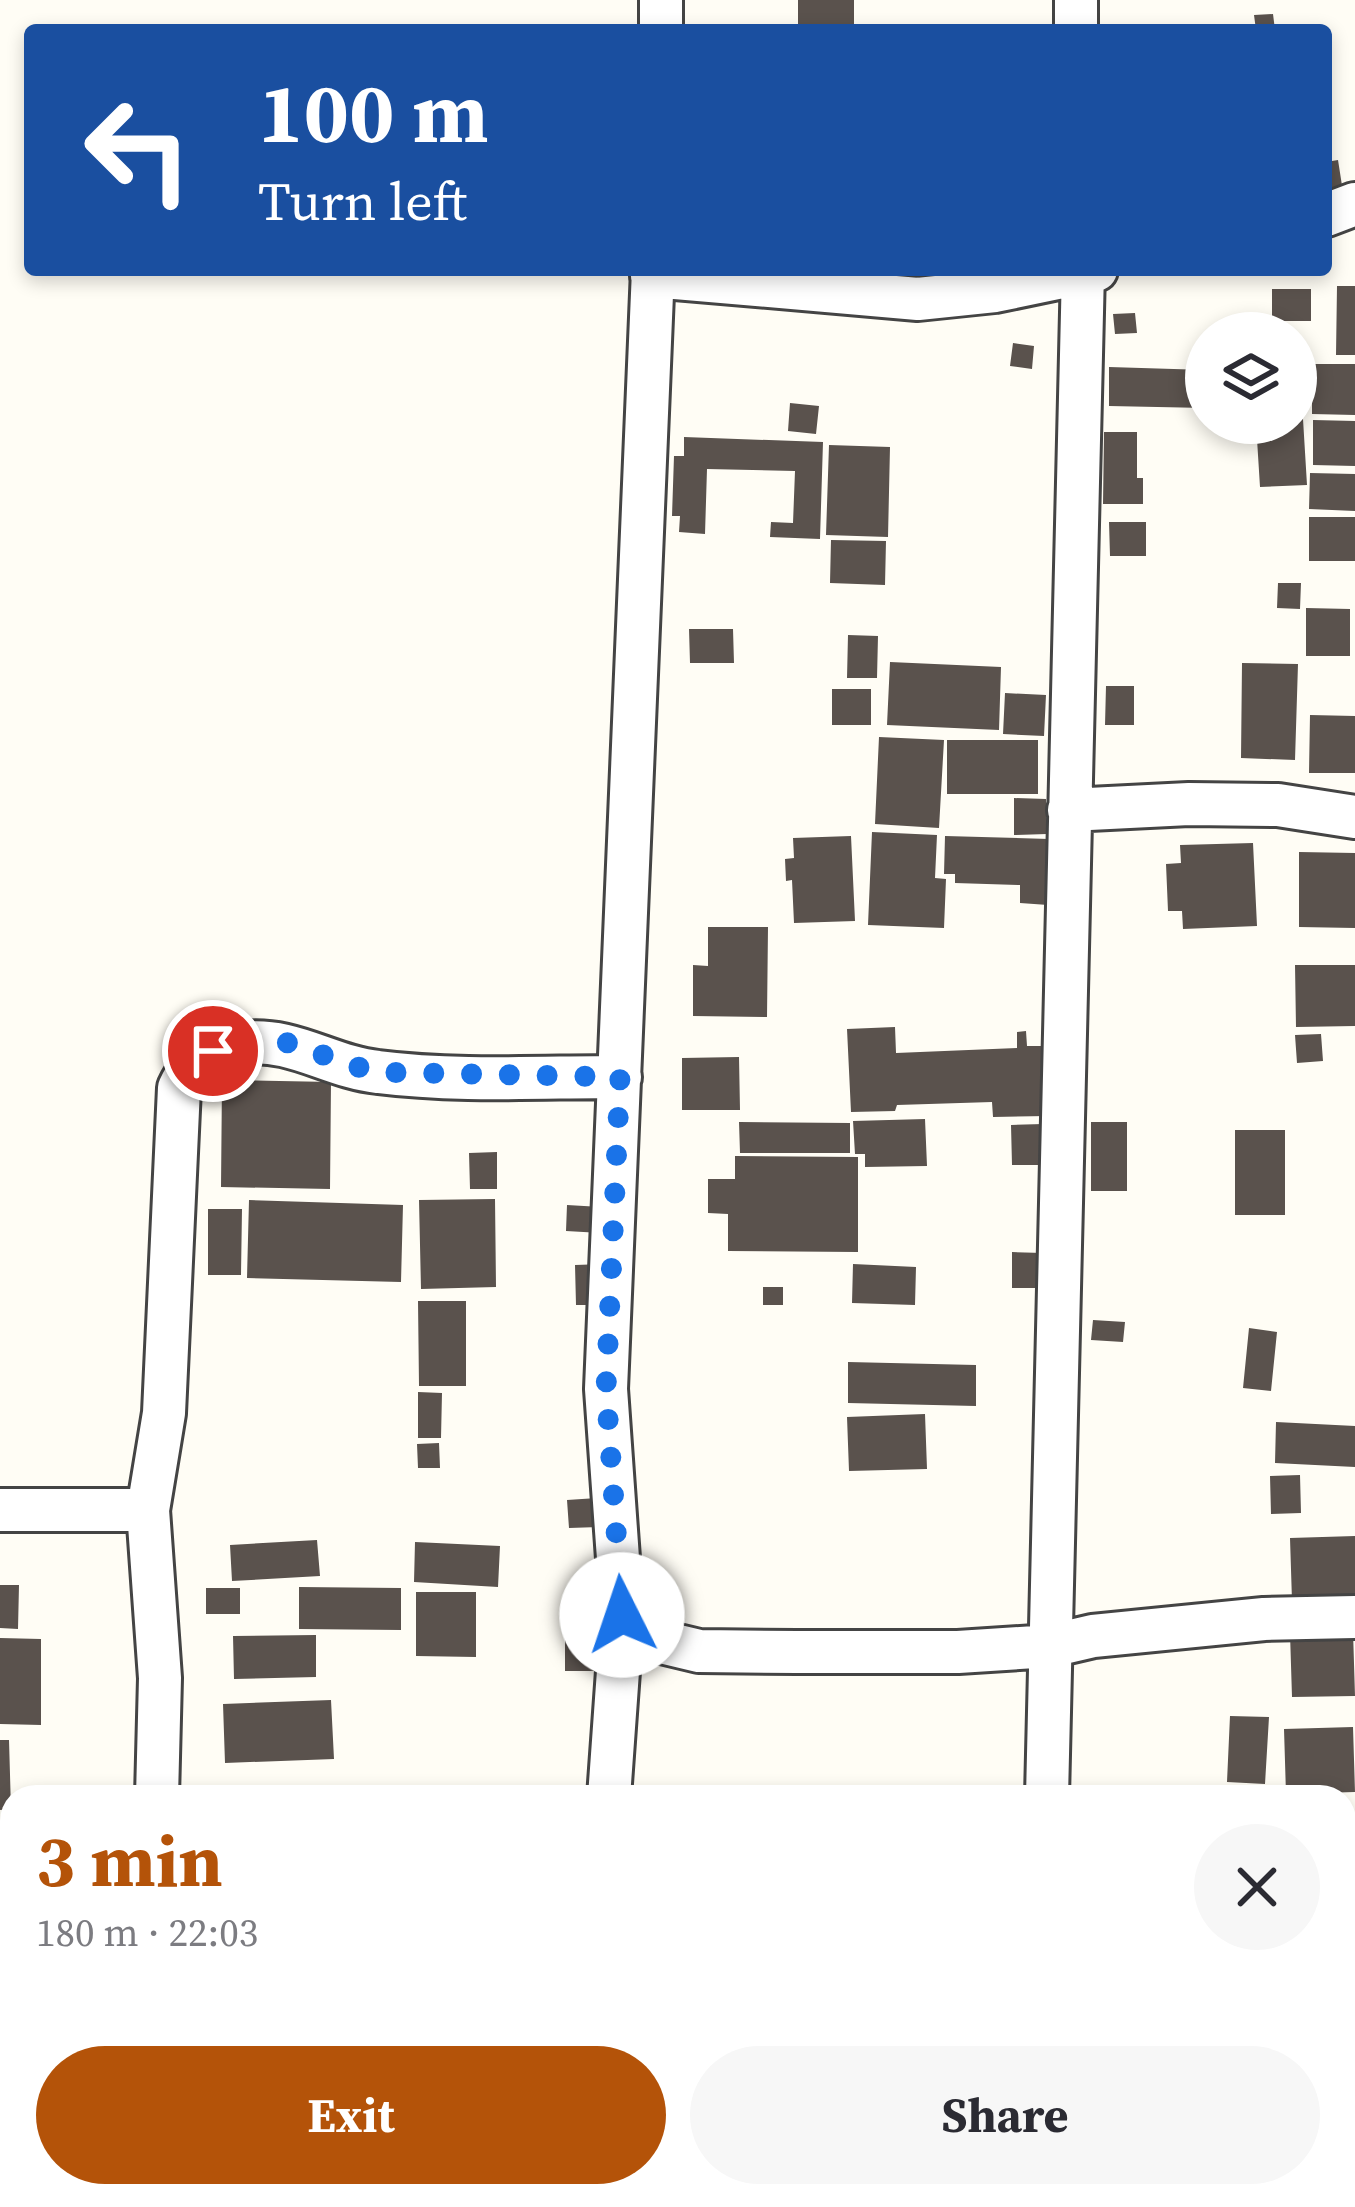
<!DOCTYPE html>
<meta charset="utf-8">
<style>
:root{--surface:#fff;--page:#f7f7f7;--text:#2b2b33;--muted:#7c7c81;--accent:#b45309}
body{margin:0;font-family:"Source Serif 4",serif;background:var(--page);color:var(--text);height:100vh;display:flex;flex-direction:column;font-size:45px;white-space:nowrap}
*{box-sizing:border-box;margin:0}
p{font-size:39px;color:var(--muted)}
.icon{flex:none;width:66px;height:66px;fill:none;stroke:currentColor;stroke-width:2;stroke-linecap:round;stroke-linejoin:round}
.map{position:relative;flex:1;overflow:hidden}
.side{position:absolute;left:0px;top:1785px;width:1356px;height:423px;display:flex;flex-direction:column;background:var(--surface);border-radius:36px 36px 0 0;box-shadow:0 6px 18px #0003}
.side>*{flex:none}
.banner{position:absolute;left:24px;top:24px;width:1308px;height:252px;border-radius:12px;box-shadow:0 6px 18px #0003;background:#1a4fa0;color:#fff;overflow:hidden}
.tools{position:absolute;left:1185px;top:312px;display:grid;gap:24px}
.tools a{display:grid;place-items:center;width:132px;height:132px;border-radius:50%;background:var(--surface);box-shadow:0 6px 18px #0003;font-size:60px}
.pin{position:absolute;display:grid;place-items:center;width:102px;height:102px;color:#fff;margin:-51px;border:6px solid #fff;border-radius:50%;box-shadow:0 3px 12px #0007}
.me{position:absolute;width:132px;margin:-66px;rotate:356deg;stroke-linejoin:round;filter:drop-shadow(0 0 9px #0008)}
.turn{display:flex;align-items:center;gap:42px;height:252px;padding:0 36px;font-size:54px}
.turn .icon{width:156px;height:156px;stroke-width:2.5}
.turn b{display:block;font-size:84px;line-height:102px}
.round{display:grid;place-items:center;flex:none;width:126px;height:126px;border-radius:63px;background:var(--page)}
.summary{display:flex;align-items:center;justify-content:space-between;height:204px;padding:0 36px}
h1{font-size:72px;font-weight:700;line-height:90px;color:var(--accent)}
.cta{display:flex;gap:24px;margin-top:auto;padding:24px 36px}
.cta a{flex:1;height:138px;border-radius:72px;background:var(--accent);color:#fff;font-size:48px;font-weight:700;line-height:138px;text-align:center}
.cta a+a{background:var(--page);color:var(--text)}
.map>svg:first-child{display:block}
.building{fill:#5a524d}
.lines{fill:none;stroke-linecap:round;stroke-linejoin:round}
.street-casing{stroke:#444;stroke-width:48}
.street{stroke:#fff;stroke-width:42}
.route{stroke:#1a73e8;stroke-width:21;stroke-dasharray:0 37.8}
</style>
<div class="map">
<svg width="1355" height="2207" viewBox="0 0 1355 2207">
<rect width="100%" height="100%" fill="#fffdf5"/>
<!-- building -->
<path class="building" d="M798,0H854V30H798Z
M1273,14L1275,30H1256L1254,15Z
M1338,160L1343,192L1326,195V162Z
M1337,286H1355V355H1336Z
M1272,289H1311V321H1272Z
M1135,313L1137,333L1115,334L1113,314Z
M1013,343L1034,346L1032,369L1010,366Z
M1312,364H1355V415L1312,414Z
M1109,367L1206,370V408L1109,406Z
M790,403L819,406L816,434L788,431Z
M1296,419H1303L1307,485L1260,487L1256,423H1296Z
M1313,420L1355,421V466L1313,465Z
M1104,432H1137V478H1143V504H1103Z
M684,437L823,442L820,539L770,537L771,522L793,523L795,471L707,469L705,534L679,532L680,516H672L674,456H684Z
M829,445L890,447L888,537L826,535Z
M1310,473L1355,474V511L1309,509Z
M1309,517H1355V561H1309Z
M1109,522H1146V556H1110Z
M831,540L886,541L885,585L830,583Z
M1278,583H1301L1300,609L1277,608Z
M1306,608L1350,609V656H1306Z
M689,629H733L734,663H690Z
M848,635L878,636L877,678H847Z
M890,662L1001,667L999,730L887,725Z
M1242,663L1298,664L1295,760L1241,758Z
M1106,686H1134V725H1105Z
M832,689H871V725H832Z
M1005,693L1046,695L1044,736L1003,734Z
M1310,715L1355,716V773H1309Z
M879,737L944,740L939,828L875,824Z
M947,740H1038V794H947Z
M1014,798L1046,799L1047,834L1014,835Z
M872,832L937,835L935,878L946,879L944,928L868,925Z
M851,836L855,921L794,923L792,880L786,881L785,859L794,858L793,838Z
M945,836L1049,839L1048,905L1020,903V885L955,883V874H944Z
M1253,843L1257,926L1183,929L1182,911H1168L1166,864L1181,863L1180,845Z
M1299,852L1355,853V928L1299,927Z
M708,927H768L767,1017L693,1016V965L708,966Z
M1295,965H1355V1026L1296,1027Z
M895,1027L896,1053L1017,1048V1032L1026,1031L1027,1046H1043L1047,1116L993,1117L992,1102L897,1105L895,1111L851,1112L847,1029Z
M1321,1034L1323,1061L1297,1063L1295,1035Z
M739,1057L740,1110H682V1058Z
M222,1080L331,1082L330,1189L221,1187Z
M925,1119L927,1166L865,1167V1154H855L853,1121Z
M739,1122L850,1123V1153H740Z
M1091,1122H1127V1191H1091Z
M1043,1124L1044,1165H1012L1011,1125Z
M1235,1130H1285V1215H1235Z
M497,1152V1189H470L469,1153Z
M735,1156L858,1157V1252L728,1251V1214L708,1213V1179H735Z
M495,1199L496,1287L421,1289L419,1200Z
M249,1200L403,1205L401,1282L247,1278Z
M567,1205L601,1207V1233L566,1231Z
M208,1209H242L241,1275H208Z
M1012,1252L1043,1253L1042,1288H1012Z
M604,1264V1305H576L575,1265Z
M853,1264L916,1267L915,1305L852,1303Z
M763,1287H783V1305H763Z
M418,1301H466V1386H419Z
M1093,1320L1125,1322L1123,1342L1091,1340Z
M1249,1328L1277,1332L1271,1391L1243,1388Z
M848,1362L976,1365V1406L848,1403Z
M418,1392L442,1393L441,1438H418Z
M925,1414L927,1469L849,1471L847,1417Z
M1276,1422L1355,1426V1467L1275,1463Z
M439,1443L440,1468H418L417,1444Z
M1300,1475L1301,1513L1271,1514L1270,1476Z
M597,1498L599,1527L569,1528L567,1500Z
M1355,1536V1599L1292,1601L1290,1538Z
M317,1540L320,1576L232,1581L230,1545Z
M415,1542L500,1546L498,1587L414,1582Z
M0,1585H19L18,1629L0,1628Z
M299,1587L401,1588V1630L299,1629Z
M206,1588H240V1614H206Z
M416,1592H476V1657L416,1656Z
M591,1592H603L602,1671H565V1629H591Z
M1353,1631L1355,1696L1292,1697L1290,1633Z
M316,1635V1677L234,1679L233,1636Z
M0,1638L41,1639V1725L0,1724Z
M331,1700L334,1759L225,1763L223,1704Z
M1230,1716L1269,1717L1265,1784L1227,1782Z
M1353,1727L1355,1792L1286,1794L1284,1729Z
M0,1740H9L11,1809L0,1810Z
M1344,1907H1355V1949H1344Z
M805,2196H875V2207H804Z"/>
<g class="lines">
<!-- street casing -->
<g class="street-casing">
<path id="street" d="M661,0V30
M1076,30V0
M1326,215L1355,204
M652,276L918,299L995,291L1096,270
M1069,810L1189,804L1278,805L1355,817
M0,1510H148
M622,1615L653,1640L699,1651L797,1652H958L1050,1646L1093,1636L1264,1619L1355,1617
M157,1797L160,1678L148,1510L164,1413L179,1088C192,1060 212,1048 243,1043C293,1037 330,1067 378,1072C457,1082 540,1077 620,1077
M609,1797L622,1615L606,1389L653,270
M1047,1797L1083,270
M579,2203V2196
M120,2207L122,2196
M1040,2207V2196"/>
</g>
<!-- street -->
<use href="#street" class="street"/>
</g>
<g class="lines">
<!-- route -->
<path class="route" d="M213,1051L243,1043L285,1042L373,1072L620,1077L606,1389L622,1615"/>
</g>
</svg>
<div class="tools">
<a><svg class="icon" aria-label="layers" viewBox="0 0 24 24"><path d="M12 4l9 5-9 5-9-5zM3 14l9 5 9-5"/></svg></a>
</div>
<div class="pin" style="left:213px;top:1051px;background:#d93025"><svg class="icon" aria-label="arrive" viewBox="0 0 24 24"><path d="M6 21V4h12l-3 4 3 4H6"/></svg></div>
<svg class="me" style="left:622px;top:1615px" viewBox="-20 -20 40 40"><circle r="19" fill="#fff"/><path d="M0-13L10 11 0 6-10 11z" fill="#1a73e8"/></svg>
<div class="banner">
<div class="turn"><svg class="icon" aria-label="left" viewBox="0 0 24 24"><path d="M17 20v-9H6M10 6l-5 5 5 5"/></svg><div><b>100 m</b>Turn left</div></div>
</div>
<section class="side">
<div class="summary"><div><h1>3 min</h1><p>180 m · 22:03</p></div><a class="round"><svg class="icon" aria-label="close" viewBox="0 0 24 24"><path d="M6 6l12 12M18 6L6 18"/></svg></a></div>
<div class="cta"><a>Exit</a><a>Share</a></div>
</section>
</div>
